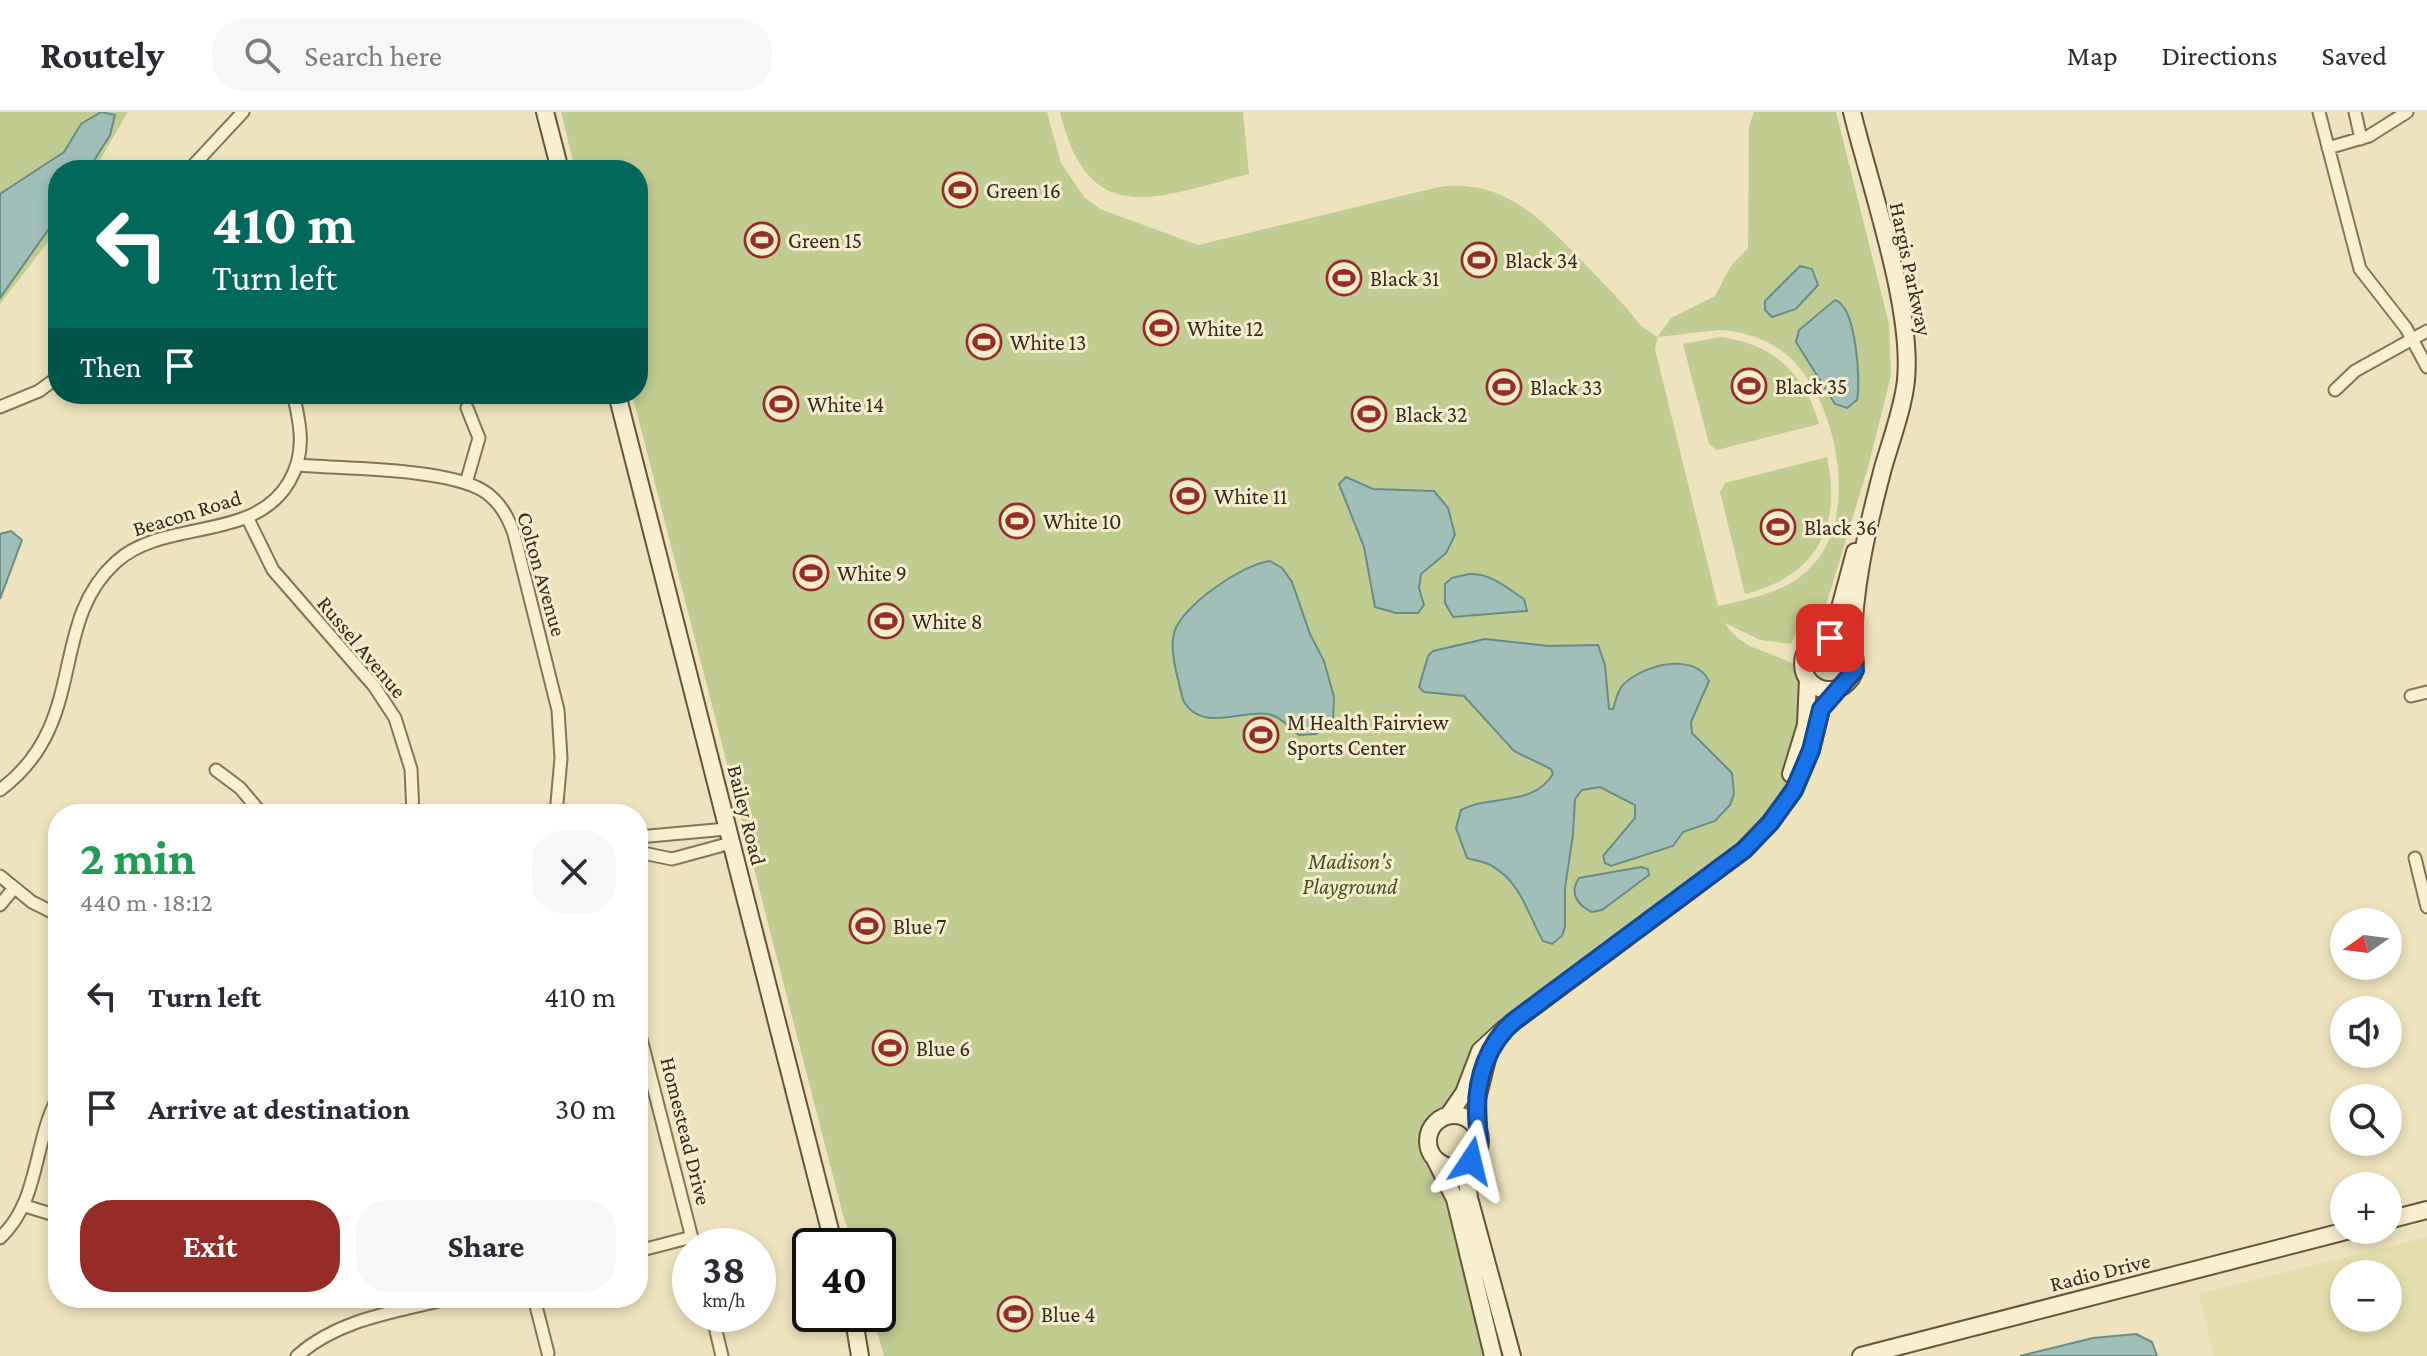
<!DOCTYPE html>
<meta charset="utf-8">
<style>
:root{--surface:#fff;--page:#f7f7f7;--text:#2b2b33;--muted:#7c7c81;--line:#e1e1e2;--accent:#962c25}
body{margin:0;font-family:"Crimson Pro",serif;background:var(--page);color:var(--text);height:100vh;display:flex;flex-direction:column;font-size:30px;white-space:nowrap}
*{box-sizing:border-box;margin:0}
p{font-size:26px;color:var(--muted)}
.icon{flex:none;width:44px;height:44px;fill:none;stroke:currentColor;stroke-width:2;stroke-linecap:round;stroke-linejoin:round}
.map{position:relative;flex:1;overflow:hidden}
.details{position:absolute;left:48px;top:692px;width:600px;height:504px;display:flex;flex-direction:column;background:var(--surface);border-radius:32px;box-shadow:0 4px 12px #0003}
.details>*{flex:none}
.hud{position:absolute;left:48px;top:48px;width:600px;height:244px;border-radius:32px;box-shadow:0 4px 12px #0003;background:#00695c;color:#fff;overflow:hidden}
.needle{width:52px;rotate:256deg}
.controls{position:absolute;left:2330px;top:796px;display:grid;gap:16px}
.controls a{display:grid;place-items:center;width:72px;height:72px;border-radius:50%;background:var(--surface);box-shadow:0 4px 12px #0003;font-size:40px}
.speed{position:absolute;left:672px;top:1116px;display:flex;gap:16px;font-size:40px;font-weight:700;text-align:center}
.speed>*{display:grid;place-content:center;width:104px;height:104px;border-radius:50%;background:var(--surface);box-shadow:0 4px 12px #0003;line-height:1}
.speed small{font-size:20px;font-weight:400}
.speed .limit{border:4px solid #111;border-radius:12px;background:#fff;color:#111}
.pin{position:absolute;display:grid;place-items:center;width:68px;height:68px;color:#fff;margin:-34px;border-radius:16px;box-shadow:0 4px 12px #0006}
.me{position:absolute;width:88px;margin:-44px;rotate:10deg;stroke-linejoin:round;filter:drop-shadow(0 0 6px #0008)}
.turn{display:flex;align-items:center;gap:28px;height:168px;padding:0 32px;font-size:36px}
.turn .icon{width:104px;height:104px;stroke-width:2.5}
.turn b{display:block;font-size:56px;line-height:68px}
.then{display:flex;align-items:center;height:76px;padding:0 32px;background:#0003;gap:16px;font-size:30px}
.round{display:grid;place-items:center;flex:none;width:84px;height:84px;border-radius:32px;background:var(--page)}
.overview{display:flex;align-items:center;justify-content:space-between;height:136px;padding:0 32px}
h1{font-size:48px;font-weight:700;line-height:60px;color:#1e9e55}
.primary-button{display:flex;gap:16px;margin-top:auto;padding:16px 32px}
.primary-button a{flex:1;height:92px;border-radius:32px;background:var(--accent);color:#fff;font-size:32px;font-weight:700;line-height:92px;text-align:center}
.primary-button a+a{background:var(--page);color:var(--text)}
ul{padding:0;list-style:none}
li{display:flex;align-items:center;gap:24px;height:112px;padding:0 32px}
li div{flex:1}
li b{display:block;font-size:30px}
li em{font-style:normal}
header{display:flex;align-items:center;gap:48px;box-sizing:border-box;height:112px;padding:0 40px;background:var(--surface);border-bottom:2px solid var(--line)}
header strong{font-size:38px}
nav{display:flex;gap:44px;margin-inline-start:auto;font-size:28px}
.search{width:560px;height:72px;background:var(--page);display:flex;align-items:center;gap:20px;box-sizing:border-box;padding:0 28px;border-radius:32px;color:var(--muted);font-size:30px}
.map>svg:first-child{display:block}
.farmland{fill:#e4dfaa;fill-rule:evenodd}
.green{fill:#c1cc91;fill-rule:evenodd}
.water{fill:#a0bfb8;stroke:#688d86;stroke-width:2}
.lines{fill:none;stroke-linecap:round;stroke-linejoin:round}
.street-casing{stroke:#867356;stroke-width:15}
.secondary-casing{stroke:#685439;stroke-width:20}
.street{stroke:#f9f0cf;stroke-width:11}
.secondary{stroke:#f9f0cf;stroke-width:16}
.route-casing{stroke:#114b97;stroke-width:20}
.route{stroke:#1a73e8;stroke-width:14}
.labels{text-anchor:middle;dominant-baseline:central;stroke-width:6;stroke-linejoin:round;paint-order:stroke}
.poi-label{font-size:22px;fill:#35291b;stroke:#f6edcc;text-anchor:start}
.street-label{font-size:22px;fill:#35291b;stroke:#f6edcc}
.park-label{font-size:22px;font-style:italic;fill:#425221;stroke:#f6edcc}
</style>
<header>
<strong>Routely</strong>
<div class="search"><svg class="icon" aria-label="search" viewBox="0 0 24 24"><circle cx="10" cy="10" r="6"/><path d="M15 15l6 6"/></svg>Search here</div>
<nav><a>Map</a><a>Directions</a><a>Saved</a></nav>
</header>
<div class="map">
<svg width="2427" height="1244" viewBox="0 0 2427 1244">
<rect width="100%" height="100%" fill="#eee3bc"/>
<!-- farmland -->
<path class="farmland" d="M2427,1125V1244H2214L2199,1182ZM2388,1162V1206H2344V1162Z"/>
<!-- green -->
<path class="green" d="M0,0H128L94,58H58V117L0,192Z
M561,0H1047L1061,51L1084,85L1100,97L1198,133L1439,75C1503,66 1541,107 1582,149C1602,170 1623,190 1640,213L1657,225L1671,206L1715,184L1731,154L1748,136L1749,14L1754,0H1836L1889,212L1891,264L1868,355L1827,490L1815,508L1796,520L1791,532L1760,528L1725,511C1743,542 1779,538 1805,560L1800,634L1770,711L1514,909L1432,1016L1429,1036L1442,1058L1493,1244H884L872,1202H878V1134H853L843,1103L632,282H638V58H575ZM1719,218C1743,219 1768,227 1787,243C1837,286 1861,403 1812,454C1787,481 1751,486 1718,494L1655,237L1658,225Z
M1060,0H1243L1249,62C1157,85 1089,120 1060,0Z
M1721,225C1774,232 1805,262 1819,312L1717,338L1709,332L1683,232Z
M1827,345C1842,415 1817,464 1745,482L1720,380L1725,371Z"/>
<!-- water -->
<path class="water" d="M101,0L115,3L110,23L88,58H58V104L0,186V82L64,40L81,12Z
M1800,154L1812,157L1818,173L1796,197L1772,205L1765,198V189Z
M1835,188C1856,194 1861,268 1857,288L1847,296L1835,292L1796,230L1799,218Z
M1346,365L1373,377L1434,379L1448,396L1455,423L1446,441L1421,462L1419,476L1424,493L1418,501H1396L1375,495L1364,435L1339,372Z
M11,419L22,428L0,487V422Z
M1270,449L1282,456L1292,470L1310,522L1324,549L1334,585L1333,609L1316,622L1299,623C1288,615 1281,604 1267,602C1240,598 1201,621 1183,588C1179,569 1169,541 1174,521C1181,494 1243,452 1270,449Z
M1469,462C1491,461 1507,476 1524,487L1527,499L1453,505L1445,491V472L1452,466Z
M1485,527L1548,534L1598,533L1605,553L1609,597H1613C1616,589 1617,579 1623,573C1643,553 1694,539 1709,569L1691,610L1692,621L1732,661L1734,682L1730,693L1715,709L1683,720L1673,734L1611,754L1605,751L1603,744L1635,706V693L1600,675L1582,678L1575,687L1573,723L1565,776V815L1562,824L1552,832L1543,829C1528,803 1521,770 1492,754C1484,749 1475,749 1467,746L1456,716L1461,698C1491,682 1533,695 1553,662L1551,657L1514,639L1464,584L1424,580L1419,575L1428,544L1433,539Z
M1641,755L1648,757L1649,763L1602,798L1592,800C1577,793 1569,781 1579,766Z
M2136,1222L2152,1230L2157,1244H2020L2093,1226Z"/>
<g class="lines">
<!-- street casing -->
<g class="street-casing">
<path id="street" d="M2319,0L2360,157L2406,216L2427,255
M2355,0L2361,27
M2328,36L2369,24L2407,0
M189,58L243,0
M2335,278L2355,259L2427,219
M0,295L39,279L58,265
M298,353C344,357 444,356 482,378C499,388 508,404 514,422L558,598L561,646L556,702
M466,371L479,326L467,296
M247,405L273,458L374,574L395,606L411,657L413,702
M2411,584L2427,580
M216,658L240,676L262,702
M0,678C90,611 47,512 116,450C164,406 253,431 289,370C306,341 301,314 293,282
M638,725L727,717
M638,740L672,747L731,731
M2415,746L2427,795
M0,764L32,790L58,803
M0,793L14,776
M638,915L694,1134
M25,1094L58,1104
M0,1126C40,1089 33,1031 58,985
M638,1139L692,1125
M534,1186L548,1241
M712,1202L722,1244
M297,1244C340,1206 397,1200 451,1186"/>
</g>
<!-- secondary casing -->
<g class="secondary-casing">
<path id="secondary" d="M545,0L560,58
M1852,0C1870,74 1913,195 1906,268C1903,297 1891,328 1883,356C1867,417 1852,479 1853,542
M617,282L834,1134
M1803 552a26 26 0 1 1 52 0a26 26 0 1 1-52 0Z
M1823,527L1837,507L1855,440
M1791,662L1806,613L1808,567
M1428 1029a26 26 0 1 1 52 0a26 26 0 1 1-52 0Z
M1448,1004L1464,981L1480,939L1504,917L1744,738L1770,711L1794,678L1811,638L1821,597L1839,576
M1478,1019L1477,987L1490,935
M1435,1047L1455,1087L1493,1244
M1471,1049L1467,1068L1469,1086L1512,1244
M2388,1108L2427,1098
M853,1202L860,1244
M1861,1244L2350,1118"/>
</g>
<!-- street -->
<use href="#street" class="street"/>
<!-- secondary -->
<use href="#secondary" class="secondary"/>
</g>
<g class="lines">
<!-- route casing -->
<g class="route-casing">
<path id="route" d="M1471,1049C1484,1034 1477,1019 1477,1001C1476,966 1488,931 1514,909L1744,738L1770,711L1794,678L1811,638L1821,597L1855,558L1849,535L1830,526"/>
</g>
<!-- route -->
<use href="#route" class="route"/>
</g>
<!-- icons -->
<defs>
<g id="stadium-ring" transform="scale(1.8)"><circle r="9.5" fill="#f6edcc" stroke="#962c25" stroke-width="1.5"/><path d="M0-5a6.5 5 0 1 0 0 10a6.5 5 0 1 0 0-10ZM-3.5-1.8h7v3.6h-7Z" fill="#962c25"/></g>
</defs>
<g fill-rule="evenodd">
<use href="#stadium-ring" x="960" y="78"/>
<use href="#stadium-ring" x="762" y="128"/>
<use href="#stadium-ring" x="1479" y="148"/>
<use href="#stadium-ring" x="1344" y="166"/>
<use href="#stadium-ring" x="1161" y="216"/>
<use href="#stadium-ring" x="984" y="230"/>
<use href="#stadium-ring" x="1749" y="274"/>
<use href="#stadium-ring" x="1504" y="275"/>
<use href="#stadium-ring" x="781" y="292"/>
<use href="#stadium-ring" x="1369" y="302"/>
<use href="#stadium-ring" x="1188" y="384"/>
<use href="#stadium-ring" x="1017" y="409"/>
<use href="#stadium-ring" x="1778" y="415"/>
<use href="#stadium-ring" x="811" y="461"/>
<use href="#stadium-ring" x="886" y="509"/>
<use href="#stadium-ring" x="1261" y="623"/>
<use href="#stadium-ring" x="867" y="814"/>
<use href="#stadium-ring" x="890" y="936"/>
<use href="#stadium-ring" x="1015" y="1202"/>
</g>
<g class="labels">
<!-- poi labels -->
<g class="poi-label">
<text x="986" y="78">Green 16</text>
<text x="788" y="128">Green 15</text>
<text x="1505" y="148">Black 34</text>
<text x="1370" y="166">Black 31</text>
<text x="1187" y="216">White 12</text>
<text x="1010" y="230">White 13</text>
<text x="1775" y="274">Black 35</text>
<text x="1530" y="275">Black 33</text>
<text x="807" y="292">White 14</text>
<text x="1395" y="302">Black 32</text>
<text x="1214" y="384">White 11</text>
<text x="1043" y="409">White 10</text>
<text x="1804" y="415">Black 36</text>
<text x="837" y="461">White 9</text>
<text x="912" y="509">White 8</text>
<text x="1287" y="610">M Health Fairview<tspan x="1287" dy="25">Sports Center</tspan></text>
<text x="893" y="814">Blue 7</text>
<text x="916" y="936">Blue 6</text>
<text x="1041" y="1202">Blue 4</text>
</g>
<!-- street labels -->
<g class="street-label">
<text transform="translate(1911 157) rotate(78)">Hargis Parkway</text>
<text transform="translate(187 401) rotate(-17)">Beacon Road</text>
<text transform="translate(542 462) rotate(74)">Colton Avenue</text>
<text transform="translate(362 535) rotate(50)">Russel Avenue</text>
<text transform="translate(747 703) rotate(76)">Bailey Road</text>
<text transform="translate(686 1019) rotate(76)">Homestead Drive</text>
<text transform="translate(2100 1160) rotate(-14)">Radio Drive</text>
</g>
<!-- park labels -->
<g class="park-label">
<text x="1350" y="749">Madison's<tspan x="1350" dy="25">Playground</tspan></text>
</g>
</g>
</svg>
<div class="controls">
<a><svg class="needle" viewBox="-14 -14 28 28"><path d="M0-13l5 13h-10z" fill="#e53935"/><path d="M0 13l5-13h-10z" fill="#7c7c81"/></svg></a>
<a><svg class="icon" aria-label="sound" viewBox="0 0 24 24"><path d="M4 9h4l5-4v14l-5-4H4zM17 9q2 3 0 6"/></svg></a>
<a><svg class="icon" aria-label="search" viewBox="0 0 24 24"><circle cx="10" cy="10" r="6"/><path d="M15 15l6 6"/></svg></a>
<a>+</a>
<a>−</a>
</div>
<div class="speed"><div>38<small>km/h</small></div><div class="limit">40</div></div>
<div class="pin" style="left:1830px;top:526px;background:#d93025"><svg class="icon" aria-label="arrive" viewBox="0 0 24 24"><path d="M6 21V4h12l-3 4 3 4H6"/></svg></div>
<svg class="me" style="left:1471px;top:1049px" viewBox="-20 -20 40 40"><path d="M0-17L14 15 0 8-14 15z" fill="#1a73e8" stroke="#fff" stroke-width="4"/></svg>
<div class="hud">
<div class="turn"><svg class="icon" aria-label="left" viewBox="0 0 24 24"><path d="M17 20v-9H6M10 6l-5 5 5 5"/></svg><div><b>410 m</b>Turn left</div></div>
<div class="then">Then<svg class="icon" aria-label="arrive" viewBox="0 0 24 24"><path d="M6 21V4h12l-3 4 3 4H6"/></svg></div>
</div>
<section class="details">
<div class="overview"><div><h1>2 min</h1><p>440 m · 18:12</p></div><a class="round"><svg class="icon" aria-label="close" viewBox="0 0 24 24"><path d="M6 6l12 12M18 6L6 18"/></svg></a></div>
<ul>
<li><svg class="icon" aria-label="left" viewBox="0 0 24 24"><path d="M17 20v-9H6M10 6l-5 5 5 5"/></svg><div><b>Turn left</b></div><em>410 m</em></li>
<li><svg class="icon" aria-label="arrive" viewBox="0 0 24 24"><path d="M6 21V4h12l-3 4 3 4H6"/></svg><div><b>Arrive at destination</b></div><em>30 m</em></li>
</ul>
<div class="primary-button"><a>Exit</a><a>Share</a></div>
</section>
</div>
